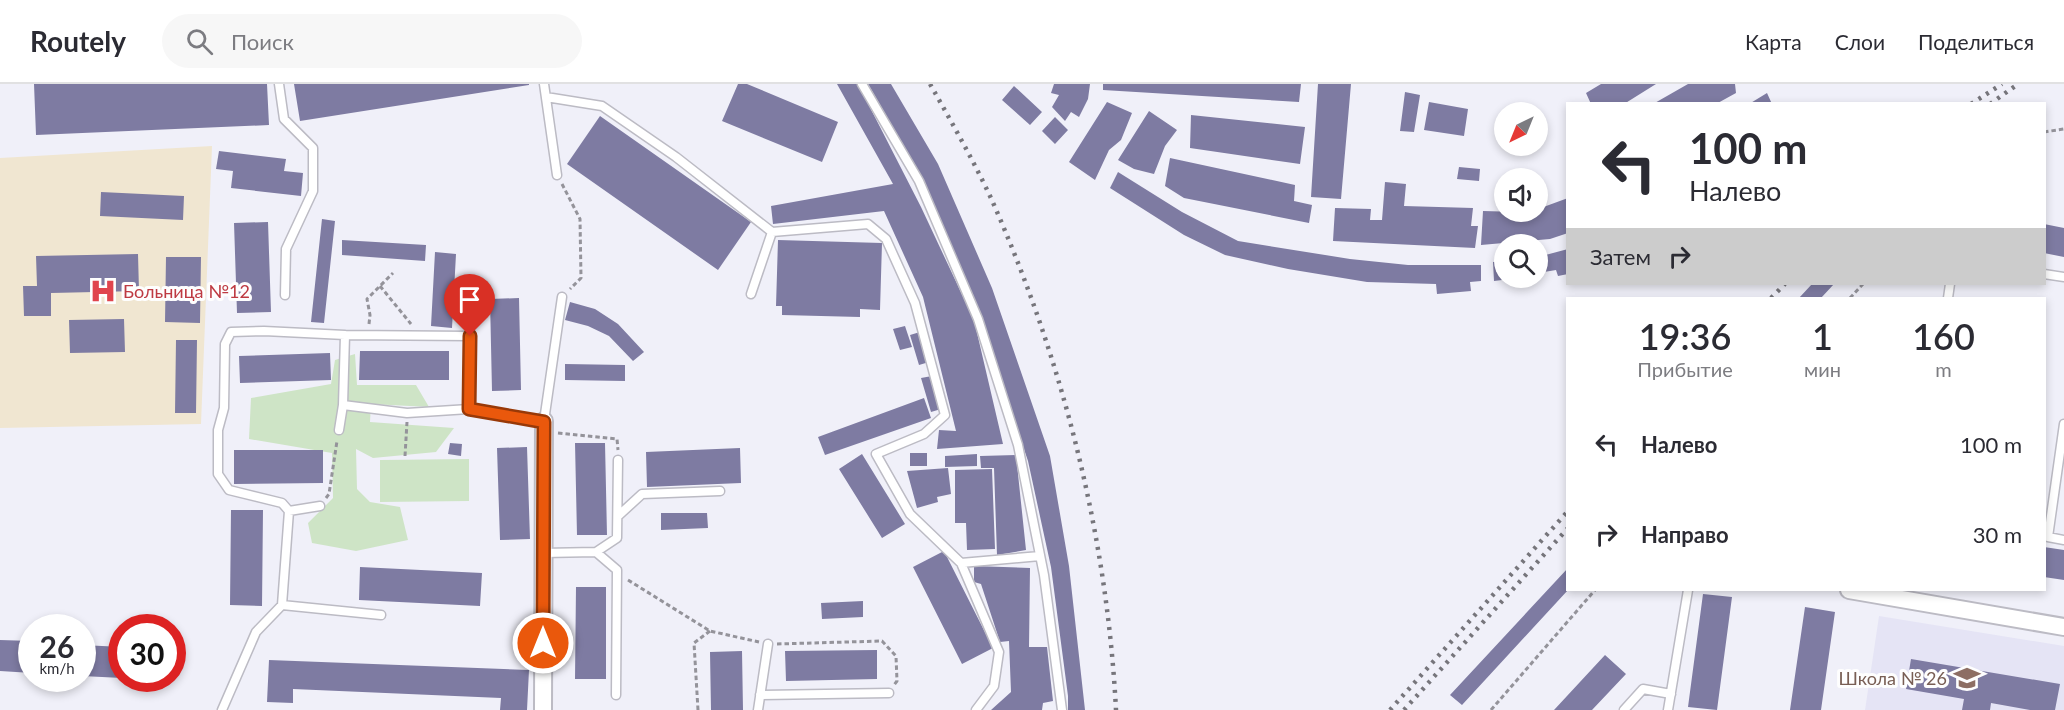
<!DOCTYPE html>
<html lang="ru">
<meta charset="utf-8">
<style>
:root{--surface:#fff;--page:#f7f7f7;--text:#2b2b33;--muted:#7c7c81;--line:#e1e1e2}
body{margin:0;font-family:Lato,sans-serif;background:var(--page);color:var(--text);height:100vh;display:flex;flex-direction:column;font-size:22px;white-space:nowrap}
*{box-sizing:border-box;margin:0}
p{font-size:20px;color:var(--muted)}
.icon{flex:none;width:33px;height:33px;fill:none;stroke:currentColor;stroke-width:2;stroke-linecap:round;stroke-linejoin:round}
.map{position:relative;flex:1;overflow:hidden}
.sheet{position:absolute;left:1566px;top:213px;width:480px;height:294px;display:flex;flex-direction:column;background:var(--surface);border-radius:0px;box-shadow:0 3px 9px #0003}
.sheet>*{flex:none}
.banner{position:absolute;left:1566px;top:18px;width:480px;height:183px;border-radius:0px;box-shadow:0 3px 9px #0003;background:#fff;color:var(--text);overflow:hidden}
.needle{width:39px;rotate:223deg}
.tools{position:absolute;left:1494px;top:18px;display:grid;gap:12px}
.tools a{display:grid;place-items:center;width:54px;height:54px;border-radius:50%;background:var(--surface);box-shadow:0 3px 9px #0003;font-size:30px}
.speed{position:absolute;left:18px;top:530px;display:flex;gap:12px;font-size:30px;font-weight:700;text-align:center}
.speed>*{display:grid;place-content:center;width:78px;height:78px;border-radius:50%;background:var(--surface);box-shadow:0 3px 9px #0003;line-height:1}
.speed small{font-size:15px;font-weight:400}
.speed .limit{border:9px solid #d22;background:#fff;color:#111}
.pin{position:absolute;display:grid;place-items:center;width:51px;height:51px;color:#fff;margin:-62px -26px;border-radius:50% 50% 50% 0;rotate:-45deg;box-shadow:0 0 6px #0007}
.pin .icon{rotate:45deg}
.me{position:absolute;width:66px;margin:-33px;rotate:0deg;stroke-linejoin:round;filter:drop-shadow(0 0 4px #0008)}
.turn{display:flex;align-items:center;gap:21px;height:126px;padding:0 24px;font-size:27px}
.turn .icon{width:78px;height:78px;stroke-width:2.5}
.turn b{display:block;font-size:42px;line-height:51px}
.then{display:flex;align-items:center;height:57px;padding:0 24px;background:#0003;gap:12px;font-size:22px}
.eta{display:flex;justify-content:space-evenly;align-items:center;height:102px;text-align:center}
.eta b{font-size:36px;font-weight:600;line-height:42px}
ul{padding:0;list-style:none}
li{display:flex;align-items:center;gap:18px;height:90px;padding:0 24px}
li div{flex:1}
li b{display:block;font-size:22px}
li em{font-style:normal}
header{display:flex;align-items:center;gap:36px;box-sizing:border-box;height:84px;padding:0 30px;background:var(--surface);border-bottom:2px solid var(--line)}
header strong{font-size:28px}
nav{display:flex;gap:33px;margin-inline-start:auto;font-size:21px}
.search{width:420px;height:54px;background:var(--page);display:flex;align-items:center;gap:15px;box-sizing:border-box;padding:0 21px;border-radius:33px;color:var(--muted);font-size:22px}
.map>svg:first-child{display:block}
.built{fill:#e5e4f5}
.medical{fill:#f0e6d1}
.green{fill:#cee4c6}
.building{fill:#7e7ba2}
.lines{fill:none;stroke-linecap:round;stroke-linejoin:round}
.lane-casing{stroke:#bcbbc4;stroke-width:11}
.street-casing{stroke:#bcbbc4;stroke-width:20}
.path{stroke:#94939a;stroke-width:3;stroke-dasharray:4.5 3;stroke-linecap:butt}
.lane{stroke:#fff;stroke-width:8}
.street{stroke:#fff;stroke-width:16}
.rail{stroke:#76757b;stroke-width:4.5;stroke-dasharray:3 6;stroke-linecap:butt}
.route-casing{stroke:#983908;stroke-width:15}
.route{stroke:#ea580c;stroke-width:10}
.labels{text-anchor:middle;dominant-baseline:central;stroke-width:6;stroke-linejoin:round;paint-order:stroke}
.health-label{font-size:18px;fill:#be3a42;stroke:#fefefe;text-anchor:start}
.education-label{font-size:18px;fill:#785e54;stroke:#fefefe;text-anchor:end}
</style>
<header>
<strong>Routely</strong>
<div class="search"><svg class="icon" aria-label="search" viewBox="0 0 24 24"><circle cx="10" cy="10" r="6"/><path d="M15 15l6 6"/></svg>Поиск</div>
<nav><a>Карта</a><a>Слои</a><a>Поделиться</a></nav>
</header>
<div class="map">
<svg width="2064" height="626" viewBox="0 0 2064 626">
<rect width="100%" height="100%" fill="#f0f0f9"/>
<!-- built -->
<path class="built" d="M1879,532L2064,562V626H1865Z"/>
<!-- medical -->
<path class="medical" d="M212,62L201,340L0,344V74Z"/>
<!-- green -->
<path class="green" d="M355,270L357,301H416L429,323L371,320L370,338L454,344L436,368L373,374L356,365L357,405L370,418L400,423L408,456L356,467L312,459L308,439L333,414L332,369L249,355L251,314L331,300L335,276Z
M469,375V417L380,418V376Z"/>
<!-- building -->
<path class="building" d="M34,0H267L269,41L36,51Z
M294,0H529V1L300,37Z
M738,0H747L838,38L822,78L722,37Z
M837,0H858L921,123L974,236L1003,360L937,365L939,346L956,347L923,213L884,127L773,140L771,122L893,100Z
M868,0H891L938,80L992,204L1050,372L1069,482L1085,626H1068V612L1051,483L1028,377L973,214L918,87Z
M1054,0H1090L1088,15L1079,33L1071,28L1065,37L1052,23L1059,11L1051,9Z
M1103,0H1301L1299,18L1103,6Z
M1318,0H1351L1341,115L1311,113Z
M1601,0H1656L1624,20H1591L1586,9Z
M1688,0H1735L1736,9L1716,20H1653Z
M1014,2L1042,28L1030,41L1002,16Z
M1405,8L1420,11L1414,48L1400,47Z
M1767,9L1772,20H1749Z
M1107,18L1132,29L1121,56L1109,66L1095,96L1069,78Z
M1429,18L1468,25L1464,52L1424,46Z
M1149,27L1177,46L1165,62L1154,90L1134,85L1118,76Z
M1191,31L1305,43L1300,80L1190,64Z
M600,32L751,138L718,186L567,80Z
M1538,32L1544,33L1540,63L1538,62Z
M1055,33L1068,46L1055,60L1042,47Z
M219,67L286,75L284,87L303,89L301,112L231,104L233,87L216,85Z
M1170,74L1295,101L1294,117L1312,121L1309,139L1184,114L1165,102Z
M1459,83L1480,85L1479,97L1457,95Z
M1118,88L1182,128L1238,157L1350,175L1408,181H1481V197L1470,198L1471,207L1437,210L1436,200L1367,198L1288,185L1225,171L1184,151L1110,104Z
M1385,98L1406,100L1404,122L1473,124L1471,142H1478L1475,164L1333,157L1335,124L1371,125L1370,136H1382Z
M101,108L184,112L183,136L100,132Z
M1568,114V149L1550,155L1481,161L1483,127L1519,128V132L1530,128H1538V125Z
M322,135L335,137L324,239L311,238Z
M268,138L271,228L237,229L234,139Z
M2044,140L2064,144V173L2044,169Z
M342,156L426,161L425,177L342,171Z
M778,156L882,159L880,226L860,225V233L782,231V222H776Z
M1568,165V190L1558,192L1556,186L1538,189V173Z
M435,168L456,170L452,244L431,242Z
M138,170L139,207L51,209V232H24L23,202H37L36,172Z
M166,173H201L200,239L165,238Z
M1504,177V194L1510,195L1494,197L1493,178Z
M1812,200H1834L1821,214H1799Z
M519,214L521,306L492,307L490,215Z
M570,218L595,225L618,240L644,268L633,277L609,252L588,242L565,236Z
M124,235L125,268L70,269L69,236Z
M905,242L912,263L900,266L893,245Z
M920,248L929,278L919,281L910,251Z
M176,256H197L196,329H175Z
M360,267H449V296H359Z
M330,269L331,296L240,299L239,272Z
M565,280L625,281V297L565,296Z
M932,292L941,325L931,328L921,294Z
M924,314L931,334L825,371L818,353Z
M450,359L462,360L461,372L448,370Z
M575,359H605L607,451H577Z
M527,363L530,455L500,456L497,364Z
M740,364L741,399L647,403L646,368Z
M234,366H323V399L234,400Z
M910,369H927V382H910Z
M862,370L905,440L882,454L839,385Z
M977,370V382L945,383V372Z
M1016,371L1026,466L997,471L994,384H981L980,372Z
M948,384L951,410L937,413L938,418L917,424L907,387Z
M992,385L995,465L967,466L966,439H955V386Z
M231,426H263L262,522L230,521Z
M661,429H707L708,444L661,446Z
M2044,463L2064,466V496L2044,493Z
M944,467L993,564L962,580L913,483Z
M974,482L1030,484L1029,563H1047L1053,617L1043,619L1042,626H991L1011,608L1009,557L1000,558L981,500L974,498Z
M360,483L482,489L480,522L359,516Z
M1568,484V506L1462,621L1450,611Z
M576,503H606V595H575Z
M1703,510L1732,513L1717,626L1688,623Z
M863,517V533L822,535L821,519Z
M1805,523L1835,528L1821,626H1790Z
M0,556L32,557V589L0,587Z
M82,561L122,563V594L82,592Z
M877,566V595L786,597L785,567Z
M742,567L743,626H711L710,568Z
M1605,571L1626,590L1592,626H1554Z
M1911,575L2060,600L2055,626H2030L1991,619L1990,626H1962L1964,615L1906,605Z
M269,576L529,586L527,626H500L501,614L293,605V619L267,618Z"/>
<g class="lines">
<!-- lane casing -->
<g class="lane-casing">
<path id="lane" d="M279,0L284,35L313,64V107L286,165L285,211
M544,0L557,91
M862,0L919,97L978,235L1018,361L1044,491L1062,626
M546,13L602,22L676,73L772,148
M2044,190L2064,193
M751,210L772,148L868,140L886,155L915,219L945,331L924,350L876,370L910,430L961,479L1040,472
M1948,214L1950,200
M343,321L407,329L469,325L544,337L562,213
M2064,340L2048,453L2064,456
M339,346L343,321L345,251L470,252L469,325
M289,427L282,419L229,406L218,390V346L224,324L225,260L231,248L264,247L345,251
M618,432L642,410L720,407
M543,469L596,468
M961,479L999,568L994,602L976,626
M282,521L381,531
M616,611L617,486L596,468L617,454L618,376
M760,611L889,609
M222,626L256,548L282,521L289,427L320,422
M758,626L768,560
M1624,626L1643,605L1671,610
M1668,626L1688,506"/>
</g>
<!-- street casing -->
<g class="street-casing">
<path id="street" d="M1849,506L2064,543
M543,626L544,337"/>
</g>
<!-- path -->
<path class="path" d="M2044,48L2064,45
M562,100L580,135L581,194L570,205
M380,202L411,240
M1850,214L1863,200
M369,240L370,231L367,215L393,189
M558,349L617,355L618,366
M405,372L407,338
M326,414L329,410L337,357
M628,496L710,547L759,558
M777,560L882,557L896,572L897,597L894,601
M698,626L694,559L710,547
M1491,626L1595,506"/>
<!-- lane -->
<use href="#lane" class="lane"/>
<!-- street -->
<use href="#street" class="street"/>
<!-- rail -->
<path class="rail" d="M930,0C951,37 972,74 990,112C1062,273 1107,450 1116,626
M1971,20L2002,0
M1990,20L2018,0
M1771,214L1785,200
M1390,626L1568,427
M1404,626L1568,444"/>
</g>
<g class="lines">
<!-- route casing -->
<g class="route-casing">
<path id="route" d="M470,252L469,325L544,338L543,559"/>
</g>
<!-- route -->
<use href="#route" class="route"/>
</g>
<!-- icons -->
<defs>
<g id="hospital-bare" transform="scale(2.07)"><path d="M-5-5h3v3.5h4V-5h3V5h-3V1.5h-4V5h-3Z" fill="#e0444e" stroke="#fefefe" stroke-width="2.5" paint-order="stroke"/></g>
<g id="school-bare" transform="scale(2.07)"><path d="M0-5L7-2L0 1L-7-2ZM-4 1L0 2.5L4 1V4Q0 6-4 4Z" fill="#8d6e63" stroke="#fefefe" stroke-width="2.5" paint-order="stroke"/></g>
</defs>
<g fill-rule="evenodd">
<use href="#hospital-bare" x="103" y="207"/>
<use href="#school-bare" x="1967" y="594"/>
</g>
<g class="labels">
<!-- health labels -->
<g class="health-label">
<text x="123" y="207">Больница №12</text>
</g>
<!-- education labels -->
<g class="education-label">
<text x="1947" y="594">Школа № 26</text>
</g>
</g>
</svg>
<div class="tools">
<a><svg class="needle" viewBox="-14 -14 28 28"><path d="M0-13l5 13h-10z" fill="#e53935"/><path d="M0 13l5-13h-10z" fill="#7c7c81"/></svg></a>
<a><svg class="icon" aria-label="sound" viewBox="0 0 24 24"><path d="M4 9h4l5-4v14l-5-4H4zM17 9q2 3 0 6"/></svg></a>
<a><svg class="icon" aria-label="search" viewBox="0 0 24 24"><circle cx="10" cy="10" r="6"/><path d="M15 15l6 6"/></svg></a>
</div>
<div class="speed"><div>26<small>km/h</small></div><div class="limit">30</div></div>
<div class="pin" style="left:470px;top:252px;background:#d93025"><svg class="icon" aria-label="arrive" viewBox="0 0 24 24"><path d="M6 21V4h12l-3 4 3 4H6"/></svg></div>
<svg class="me" style="left:543px;top:559px" viewBox="-20 -20 40 40"><circle r="17" fill="#ea580c" stroke="#fff" stroke-width="3"/><path d="M0-11L8 9 0 5-8 9z" fill="#fff"/></svg>
<div class="banner">
<div class="turn"><svg class="icon" aria-label="left" viewBox="0 0 24 24"><path d="M17 20v-9H6M10 6l-5 5 5 5"/></svg><div><b>100 m</b>Налево</div></div>
<div class="then">Затем<svg class="icon" aria-label="right" viewBox="0 0 24 24"><path d="M7 20v-9h11M14 6l5 5-5 5"/></svg></div>
</div>
<section class="sheet">
<div class="eta">
<div><b>19:36</b><p>Прибытие</p></div>
<div><b>1</b><p>мин</p></div>
<div><b>160</b><p>m</p></div>
</div>
<ul>
<li><svg class="icon" aria-label="left" viewBox="0 0 24 24"><path d="M17 20v-9H6M10 6l-5 5 5 5"/></svg><div><b>Налево</b></div><em>100 m</em></li>
<li><svg class="icon" aria-label="right" viewBox="0 0 24 24"><path d="M7 20v-9h11M14 6l5 5-5 5"/></svg><div><b>Направо</b></div><em>30 m</em></li>
</ul>
</section>
</div>
